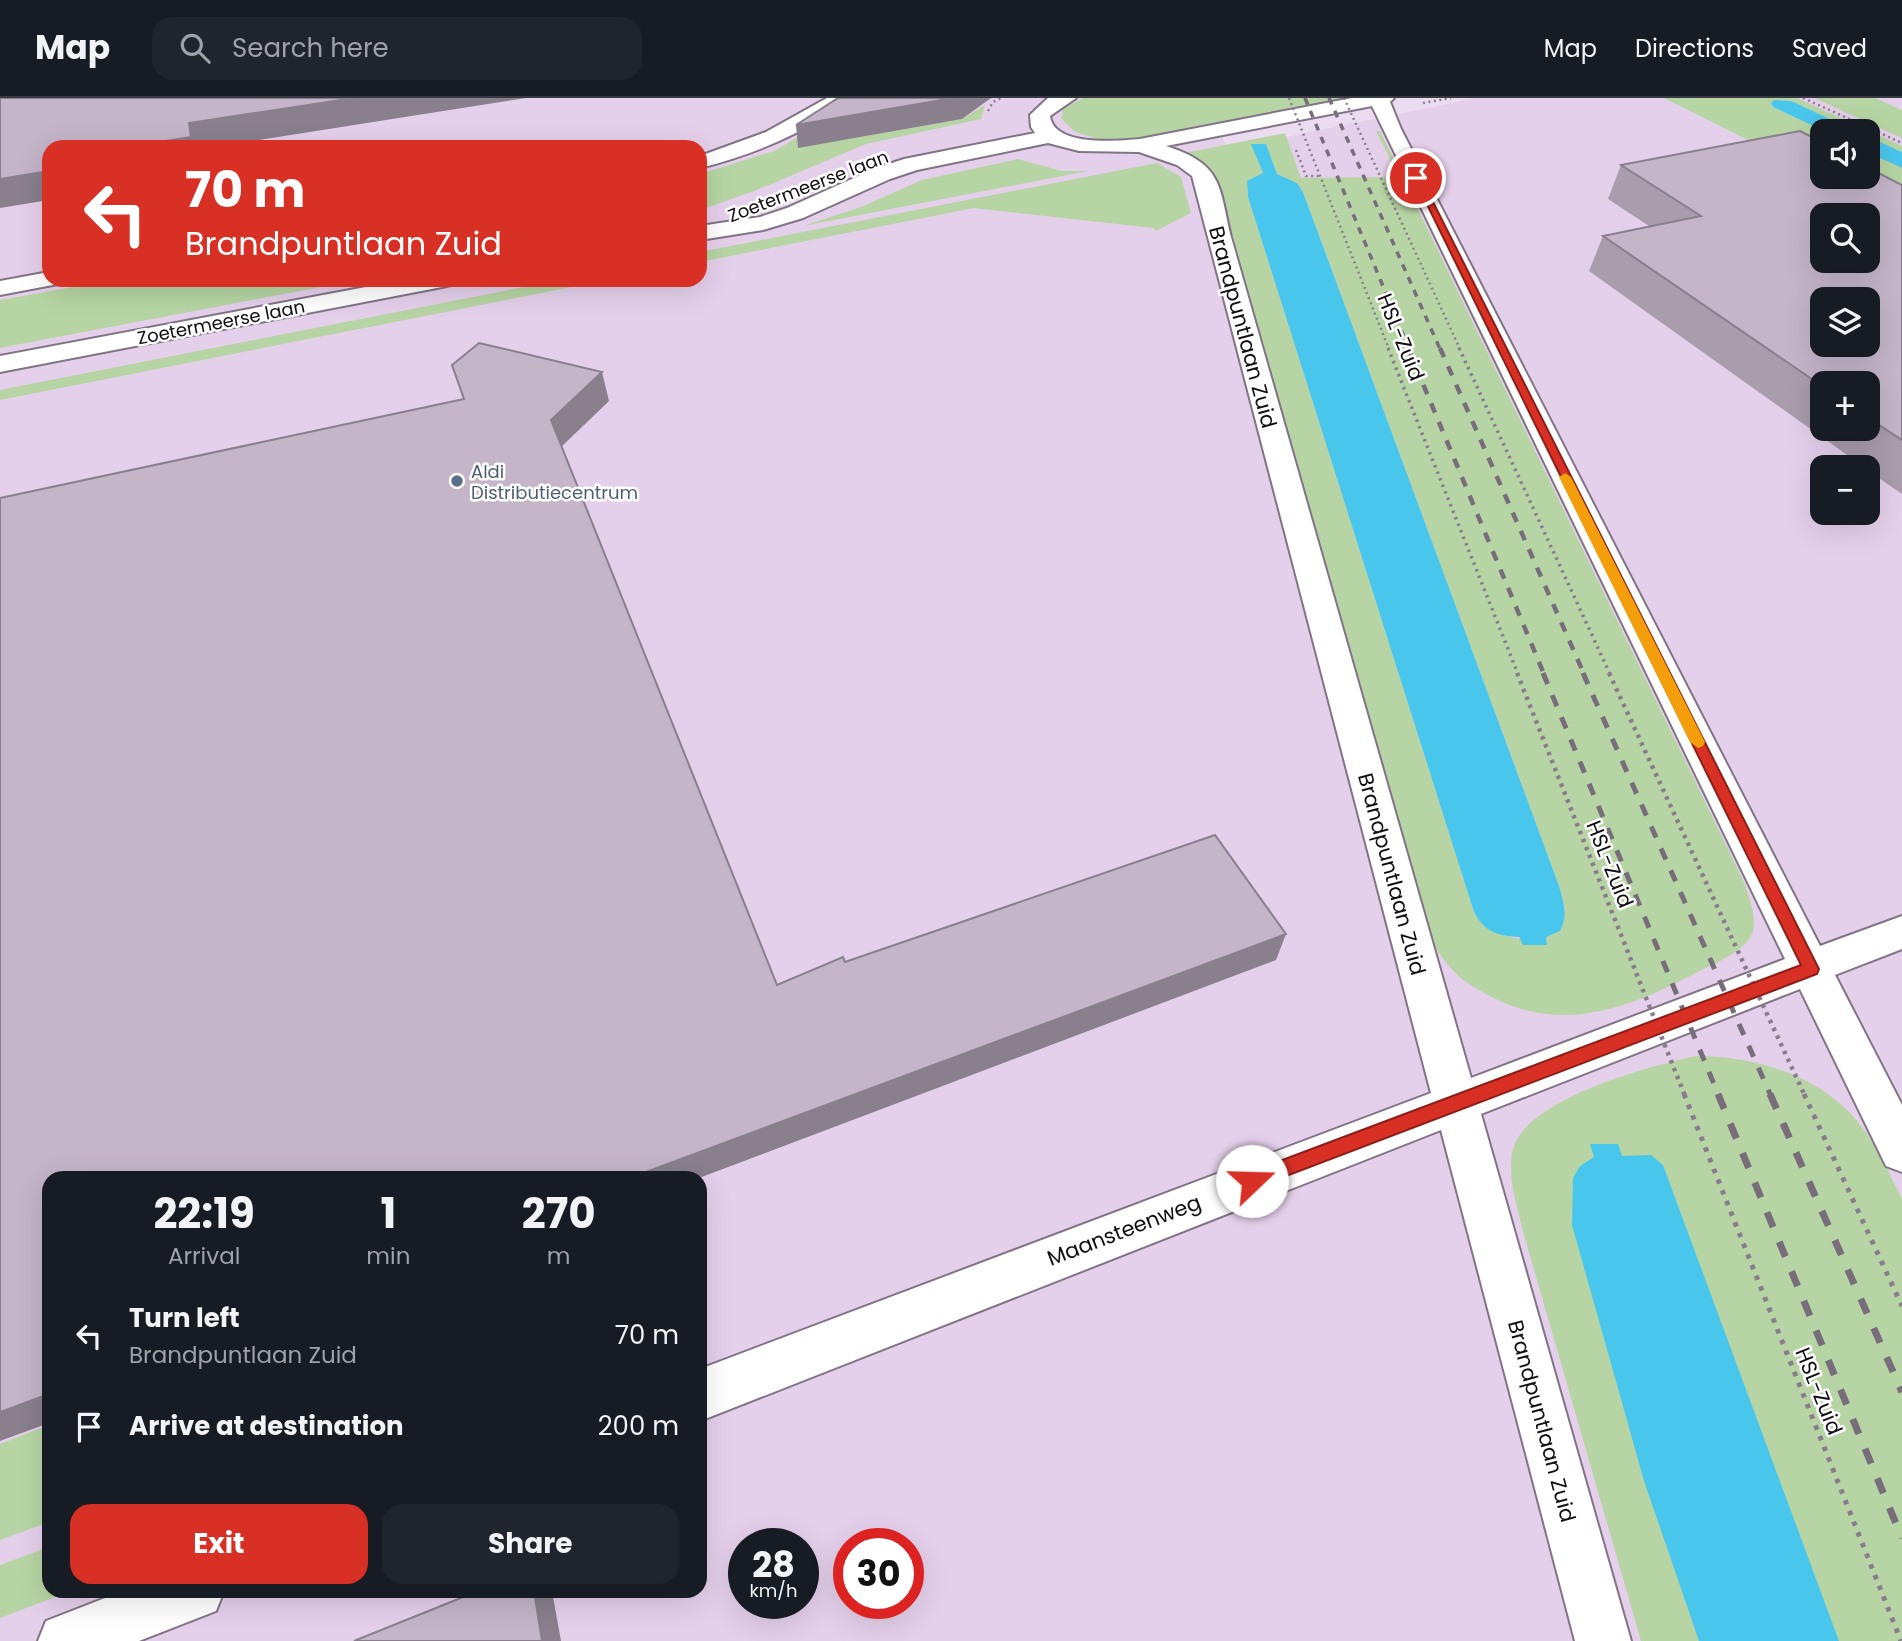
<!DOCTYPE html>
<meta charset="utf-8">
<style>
:root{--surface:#171b24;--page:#20242c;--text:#f1f3f6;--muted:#9ea1a6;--line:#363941;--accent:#d93025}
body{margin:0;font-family:Poppins,sans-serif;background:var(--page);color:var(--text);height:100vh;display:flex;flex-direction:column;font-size:26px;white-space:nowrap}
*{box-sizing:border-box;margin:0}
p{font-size:23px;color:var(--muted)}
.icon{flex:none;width:38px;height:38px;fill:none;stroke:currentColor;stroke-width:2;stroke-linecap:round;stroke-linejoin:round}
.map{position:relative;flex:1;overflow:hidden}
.sheet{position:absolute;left:42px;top:1073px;width:665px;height:427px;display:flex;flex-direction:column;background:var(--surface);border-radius:21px;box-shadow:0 7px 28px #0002}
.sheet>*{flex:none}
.top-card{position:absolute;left:42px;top:42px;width:665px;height:147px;border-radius:21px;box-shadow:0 7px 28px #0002;background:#d93025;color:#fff;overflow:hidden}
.tools{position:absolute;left:1810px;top:21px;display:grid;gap:14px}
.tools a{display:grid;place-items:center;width:70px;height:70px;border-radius:14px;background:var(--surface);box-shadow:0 7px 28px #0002;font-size:35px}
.speed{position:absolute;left:728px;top:1430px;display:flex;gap:14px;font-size:35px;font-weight:700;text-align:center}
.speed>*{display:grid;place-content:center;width:91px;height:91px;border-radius:50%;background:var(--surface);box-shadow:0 7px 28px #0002;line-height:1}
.speed small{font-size:18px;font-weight:400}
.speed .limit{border:10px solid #d22;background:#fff;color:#111}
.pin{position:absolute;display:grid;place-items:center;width:60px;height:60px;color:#fff;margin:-30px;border:4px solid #fff;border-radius:50%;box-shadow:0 2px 7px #0007}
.me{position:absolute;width:77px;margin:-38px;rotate:69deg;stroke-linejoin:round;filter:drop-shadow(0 0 5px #0008)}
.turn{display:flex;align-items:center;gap:24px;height:147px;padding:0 28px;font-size:32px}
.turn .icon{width:91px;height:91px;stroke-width:2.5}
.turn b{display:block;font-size:49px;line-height:60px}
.eta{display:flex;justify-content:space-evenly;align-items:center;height:119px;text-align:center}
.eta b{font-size:42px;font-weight:700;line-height:49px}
.cta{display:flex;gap:14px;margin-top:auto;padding:14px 28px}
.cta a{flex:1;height:80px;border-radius:21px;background:var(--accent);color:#fff;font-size:28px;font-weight:700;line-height:80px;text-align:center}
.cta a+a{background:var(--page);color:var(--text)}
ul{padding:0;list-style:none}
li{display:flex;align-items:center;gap:21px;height:91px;padding:0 28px}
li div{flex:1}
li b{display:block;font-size:26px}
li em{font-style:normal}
header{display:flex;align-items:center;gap:42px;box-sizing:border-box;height:98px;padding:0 35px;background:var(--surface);border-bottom:2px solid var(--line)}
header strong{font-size:33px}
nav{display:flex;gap:38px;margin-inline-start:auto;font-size:24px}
.search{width:490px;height:63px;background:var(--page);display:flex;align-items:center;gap:18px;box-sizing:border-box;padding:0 24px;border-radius:21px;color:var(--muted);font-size:26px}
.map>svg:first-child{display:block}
.built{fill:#e5d0eb;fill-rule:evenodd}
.green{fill:#b7d5a4;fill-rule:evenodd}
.water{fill:#49c6ec}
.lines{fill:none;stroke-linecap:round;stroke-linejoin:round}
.minor-casing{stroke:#827486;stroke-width:4}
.path{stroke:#897d8c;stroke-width:2.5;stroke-dasharray:2 3.5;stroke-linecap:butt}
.minor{fill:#fff;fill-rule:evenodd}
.rail-far3{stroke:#786d7a;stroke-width:3.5;stroke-dasharray:7 7;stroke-linecap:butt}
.rail-far2{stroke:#786d7a;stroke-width:4.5;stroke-dasharray:10 10;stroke-linecap:butt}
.rail-far1{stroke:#786d7a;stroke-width:5;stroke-dasharray:12 12;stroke-linecap:butt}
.rail{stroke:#786d7a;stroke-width:7;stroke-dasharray:16 16;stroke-linecap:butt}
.path-bridge-far3{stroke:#897d8c;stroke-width:2.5;stroke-dasharray:2 3.5;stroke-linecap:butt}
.path-bridge-far2{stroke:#897d8c;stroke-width:3.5;stroke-dasharray:2.5 4.5;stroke-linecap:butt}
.path-bridge-far1{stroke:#897d8c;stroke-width:4.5;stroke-dasharray:3.5 5;stroke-linecap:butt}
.path-bridge{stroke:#897d8c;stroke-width:5;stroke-dasharray:4.5 7;stroke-linecap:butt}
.wall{fill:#a99cad;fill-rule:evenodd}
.shaded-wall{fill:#897f8d}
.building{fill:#c4b5c9;stroke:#897f8d;stroke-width:2;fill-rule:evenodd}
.route{fill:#d93025;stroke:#8d1f18;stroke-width:2}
.slow{fill:#f59e0b}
.service-dot{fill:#5c6f8a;stroke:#fff;stroke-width:2.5}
.labels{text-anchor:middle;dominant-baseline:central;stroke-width:5;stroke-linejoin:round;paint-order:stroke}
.far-street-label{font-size:18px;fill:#120c13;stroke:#fff}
.far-service-label{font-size:18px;fill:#4e5e75;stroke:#fff;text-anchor:start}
.street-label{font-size:21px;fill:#120c13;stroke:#fff}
</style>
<header>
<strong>Map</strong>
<div class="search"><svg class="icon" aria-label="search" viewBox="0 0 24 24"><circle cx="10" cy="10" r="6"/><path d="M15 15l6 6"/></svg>Search here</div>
<nav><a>Map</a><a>Directions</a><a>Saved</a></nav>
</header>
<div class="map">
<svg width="1902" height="1543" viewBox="0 0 1902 1543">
<rect width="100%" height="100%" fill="#ecdcf1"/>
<!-- built -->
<path class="built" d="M0,0H1208L1227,51L1476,0H1902V1543H0ZM1822,33H1867V79H1822ZM49,49H700V182H49ZM1822,117H1867V163H1822ZM1822,201H1867V247H1822ZM1822,285H1867V331H1822ZM1822,369H1867V415H1822ZM49,1080H700V1493H49ZM744,1446H803V1505H744ZM849,1446H908V1505H849Z"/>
<!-- green -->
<path class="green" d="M1083,0H1365L1171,36L1123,42H1102L1075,34L1061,20L1063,11Z
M1664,0H1797L1902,48V54L1867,38V33H1856L1791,3L1775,2L1771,5L1773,9L1824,33L1822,79H1867V54L1902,70V128L1764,50Z
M1814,0H1875L1902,12V40Z
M985,7L981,21L866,46L757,92L700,112V76L774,53L827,22L850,40L860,39L962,21Z
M1376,33H1380L1744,784C1749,800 1758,820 1752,836C1743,855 1713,866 1696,875C1632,908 1568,935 1498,902C1461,884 1450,874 1429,839L1281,321L1218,87C1210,70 1197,63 1180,56L1285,35L1301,80L1399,79ZM1252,46H1266L1277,76L1297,85L1303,94L1559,788L1565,810L1546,839L1547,847C1520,839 1486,841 1473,811L1248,99L1247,83L1263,76Z
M1018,61L1062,73H1088L803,128L861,109L922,82Z
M1157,65L1181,79L1191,115L1156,133L1153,130L974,110L700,164V154Z
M113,182H358L0,250V202Z
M559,182H607L0,302V292Z
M1696,958C1751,958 1814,975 1853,1018C1874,1042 1888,1072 1902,1101V1543H1641L1524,1137C1518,1111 1505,1074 1514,1048C1531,1000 1649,968 1696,958Z
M49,1327V1424L0,1442V1346Z
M49,1449V1493H71L0,1520V1467Z"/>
<!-- water -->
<path class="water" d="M1774,2L1791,3L1856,33H1824L1773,9L1771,5Z
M1867,38L1902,54V70L1867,54Z
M1251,46H1266L1277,76L1297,85L1303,94L1559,788C1564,805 1568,818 1560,833L1546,839L1547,847H1523L1519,839C1497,838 1482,833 1473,811L1248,99L1247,83L1263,75Z
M1590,1046H1618L1622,1058L1651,1057L1663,1067L1839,1543H1699L1644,1383L1572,1127L1573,1080L1580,1068L1594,1059Z"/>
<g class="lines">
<!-- minor casing -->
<g class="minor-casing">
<path id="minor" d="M827,0H851C845,8 834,14 825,19C785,43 745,59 700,70V58L766,34Z
M1048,0H1076L1050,18C1054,49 1116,43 1140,41L1352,0H1394L1390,4L1401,31L1820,848L1902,818V851L1835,877L1902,1007V1074L1886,1068L1800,891L1481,1016L1631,1543H1575L1441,1032L700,1323V1271L1431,995L1192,78L1177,67L1139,54L1079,53L1048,45L917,72L890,81L803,120L763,132L700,142V128L760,119L787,110L874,71L904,61L1035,35L1031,29L1030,17ZM1372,8L1785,861L1471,980L1231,139C1219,88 1223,66 1166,48Z
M49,174V182H61L58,186L0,197V183Z
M403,182H454L451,187L442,189L0,274V258Z
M123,1493H224L216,1513L139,1543H38L46,1523Z"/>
</g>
<!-- path -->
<path class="path" d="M1803,0L1902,45
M1423,5L1451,0
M988,13L993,4L1001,0
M1296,52L1306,78H1320
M482,188L514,182"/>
<!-- minor -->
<use href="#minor" class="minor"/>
<!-- rail-far3 -->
<path class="rail-far3" d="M1305,0L1409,251
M1329,0L1440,251"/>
<!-- rail-far2 -->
<path class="rail-far2" d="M1408,250L1544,576
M1440,250L1584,576"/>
<!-- rail-far1 -->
<path class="rail-far1" d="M1543,575L1719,998
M1583,575L1771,998"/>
<!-- rail -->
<path class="rail" d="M1718,996L1902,1440
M1770,996L1902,1294"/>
<!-- path-bridge-far3 -->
<path class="path-bridge-far3" d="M1289,0L1389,251
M1344,0L1460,251"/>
<!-- path-bridge-far2 -->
<path class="path-bridge-far2" d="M1388,250L1518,576
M1459,250L1610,576"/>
<!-- path-bridge-far1 -->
<path class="path-bridge-far1" d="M1517,575L1685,998
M1609,575L1805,998"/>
<!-- path-bridge -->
<path class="path-bridge" d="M1684,996L1901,1543
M1804,996L1902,1208"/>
</g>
<!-- wall -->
<path class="wall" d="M1621,67L1902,87V396L1867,372V369H1864L1589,173L1603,138L1649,128L1608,101ZM1822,285H1867V331H1822Z"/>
<!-- shaded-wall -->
<path class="shaded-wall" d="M354,0H526L214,49H128L189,25Z
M953,0H991L962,21L798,50L796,27Z
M49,73V102L0,110V81Z
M602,274L609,303L559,351L551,322Z
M1286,836L1276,862L699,1080H630Z
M49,1296V1325L0,1343V1314Z
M534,1493H552L561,1543H542Z"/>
<!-- building -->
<path class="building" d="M0,0H354L189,25L191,39L128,49H49V73L0,81Z
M838,0H953L796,27Z
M1800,33L1822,44V79H1867V69L1902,87V342L1867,319V285H1822V288L1603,138L1701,118L1621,67ZM1822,117H1867V163H1822ZM1822,201H1867V247H1822Z
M479,245L602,274L551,322L777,887L843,859L845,864L1215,737L1286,836L630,1080H49V1296L0,1314V400L464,301L452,267Z
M478,1493H534L542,1543H354Z"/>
<!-- route -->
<path class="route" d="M1413,78L1421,80L1819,871L1817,876L1252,1091L1245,1089L1242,1083L1245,1076L1801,867Z"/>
<!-- slow -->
<path class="slow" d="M1565,375L1571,379L1705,644L1703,648L1698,650L1690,644L1559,379Z"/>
<!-- markers -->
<circle class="service-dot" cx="457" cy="383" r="7"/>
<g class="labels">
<!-- far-street labels -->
<g class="far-street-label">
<text transform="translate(808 88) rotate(-21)">Zoetermeerse laan</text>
<text transform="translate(221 224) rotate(-11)">Zoetermeerse laan</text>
</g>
<!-- far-service labels -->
<g class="far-service-label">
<text x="471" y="373">Aldi<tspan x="471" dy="21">Distributiecentrum</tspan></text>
</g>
<!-- street labels -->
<g class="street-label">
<text transform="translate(1243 229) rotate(75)">Brandpuntlaan Zuid</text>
<text transform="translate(1401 239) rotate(68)">HSL-Zuid</text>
<text transform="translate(1610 766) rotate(68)">HSL-Zuid</text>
<text transform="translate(1392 776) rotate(75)">Brandpuntlaan Zuid</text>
<text transform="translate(1124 1132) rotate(-21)">Maansteenweg</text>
<text transform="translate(1819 1293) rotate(68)">HSL-Zuid</text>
<text transform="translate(1542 1323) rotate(75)">Brandpuntlaan Zuid</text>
</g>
</g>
</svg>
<div class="tools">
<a><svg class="icon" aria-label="sound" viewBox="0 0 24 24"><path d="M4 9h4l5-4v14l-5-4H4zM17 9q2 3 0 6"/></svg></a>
<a><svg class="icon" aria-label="search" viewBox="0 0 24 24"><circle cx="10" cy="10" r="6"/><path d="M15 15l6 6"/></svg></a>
<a><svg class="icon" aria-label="layers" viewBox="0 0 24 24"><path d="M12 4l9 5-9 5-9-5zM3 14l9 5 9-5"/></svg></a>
<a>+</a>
<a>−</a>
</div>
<div class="speed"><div>28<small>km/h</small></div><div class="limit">30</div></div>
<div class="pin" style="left:1416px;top:80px;background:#d93025"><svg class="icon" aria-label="arrive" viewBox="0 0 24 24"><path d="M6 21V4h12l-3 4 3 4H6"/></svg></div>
<svg class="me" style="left:1252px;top:1083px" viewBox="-20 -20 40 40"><circle r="19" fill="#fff"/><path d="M0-13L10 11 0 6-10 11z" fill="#d93025"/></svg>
<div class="top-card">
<div class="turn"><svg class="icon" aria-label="left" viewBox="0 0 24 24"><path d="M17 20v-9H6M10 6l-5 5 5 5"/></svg><div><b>70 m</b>Brandpuntlaan Zuid</div></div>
</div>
<section class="sheet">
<div class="eta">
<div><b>22:19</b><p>Arrival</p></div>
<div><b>1</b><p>min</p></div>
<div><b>270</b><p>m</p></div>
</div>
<ul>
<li><svg class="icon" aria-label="left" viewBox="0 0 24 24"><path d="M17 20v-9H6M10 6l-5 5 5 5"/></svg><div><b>Turn left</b><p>Brandpuntlaan Zuid</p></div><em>70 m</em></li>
<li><svg class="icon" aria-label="arrive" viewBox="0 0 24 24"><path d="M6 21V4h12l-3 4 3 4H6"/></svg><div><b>Arrive at destination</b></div><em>200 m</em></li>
</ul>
<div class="cta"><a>Exit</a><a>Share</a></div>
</section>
</div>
